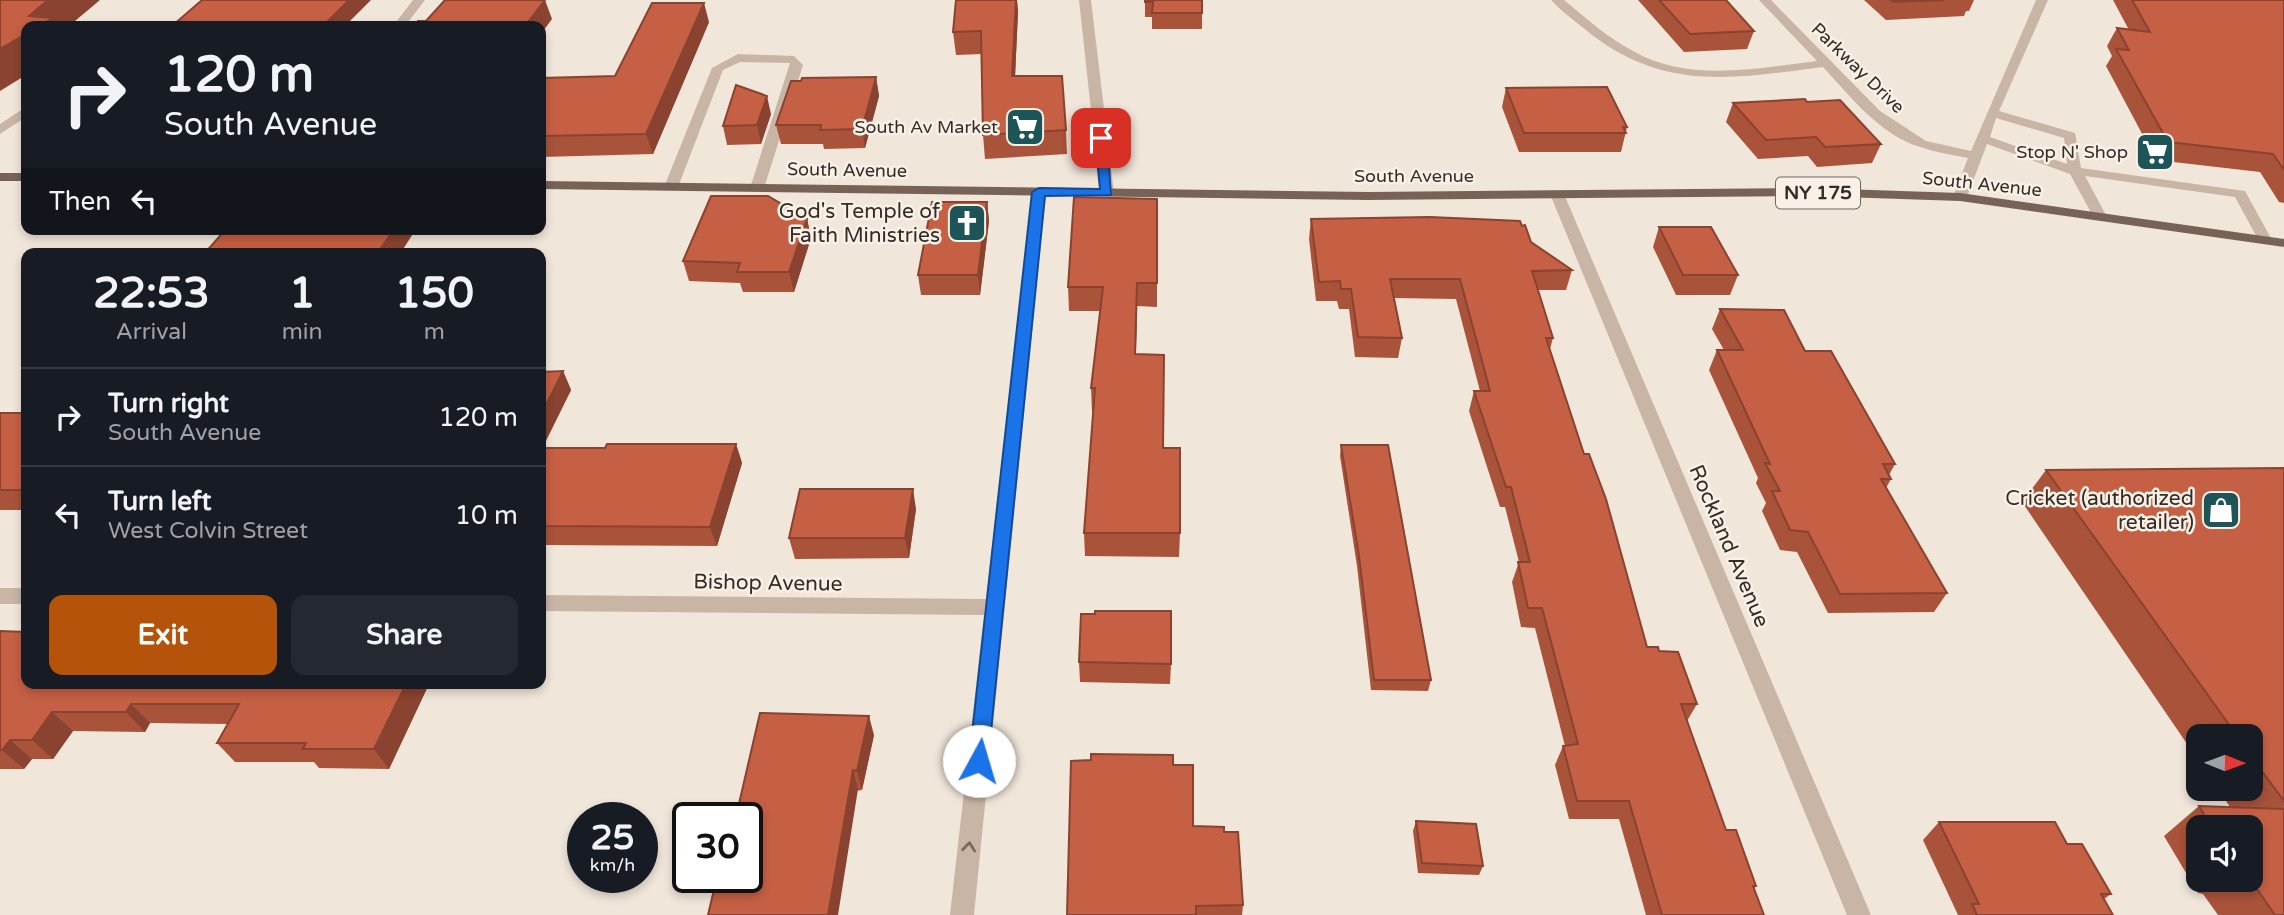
<!DOCTYPE html>
<style>
:root{--surface:#171b24;--page:#242831;--text:#f1f3f6;--muted:#9ea1a6;--line:#363941;--accent:#b45309}
body{margin:0;font-family:"Varela Round",sans-serif;background:var(--page);color:var(--text);height:100vh;display:flex;flex-direction:column;font-size:26px;white-space:nowrap}
*{box-sizing:border-box;margin:0}
p{font-size:23px;color:var(--muted)}
.icon{flex:none;width:38px;height:38px;fill:none;stroke:currentColor;stroke-width:2;stroke-linecap:round;stroke-linejoin:round}
.map{position:relative;flex:1;overflow:hidden}
.details{position:absolute;left:21px;top:248px;width:525px;height:441px;display:flex;flex-direction:column;background:var(--surface);border-radius:14px;box-shadow:0 4px 10px #0003}
.details>*{flex:none}
.top-card{position:absolute;left:21px;top:21px;width:525px;height:214px;border-radius:14px;box-shadow:0 4px 10px #0003;background:#171b24;color:var(--text);overflow:hidden}
.needle{width:46px;rotate:91deg}
.controls{position:absolute;left:2186px;top:724px;display:grid;gap:14px}
.controls a{display:grid;place-items:center;width:77px;height:77px;border-radius:14px;background:var(--surface);box-shadow:0 4px 10px #0003;font-size:35px}
.speed{position:absolute;left:567px;top:802px;display:flex;gap:14px;font-size:35px;font-weight:700;text-align:center}
.speed>*{display:grid;place-content:center;width:91px;height:91px;border-radius:50%;background:var(--surface);box-shadow:0 4px 10px #0003;line-height:1}
.speed small{font-size:18px;font-weight:400}
.speed .limit{border:4px solid #111;border-radius:10px;background:#fff;color:#111}
.pin{position:absolute;display:grid;place-items:center;width:60px;height:60px;color:#fff;margin:-30px;border-radius:14px;box-shadow:0 4px 10px #0006}
.me{position:absolute;width:77px;margin:-38px;rotate:6deg;stroke-linejoin:round;filter:drop-shadow(0 0 5px #0008)}
.turn{display:flex;align-items:center;gap:24px;height:147px;padding:0 28px;font-size:32px}
.turn .icon{width:91px;height:91px;stroke-width:2.5}
.turn b{display:block;font-size:49px;line-height:60px}
.then{display:flex;align-items:center;height:66px;padding:0 28px;background:#0003;gap:14px;font-size:26px}
.eta{display:flex;justify-content:space-evenly;align-items:center;height:119px;text-align:center}
.eta b{font-size:42px;font-weight:800;line-height:49px}
.button{display:flex;gap:14px;margin-top:auto;padding:14px 28px}
.button a{flex:1;height:80px;border-radius:14px;background:var(--accent);color:#fff;font-size:28px;font-weight:800;line-height:80px;text-align:center}
.button a+a{background:var(--page);color:var(--text)}
ul{padding:0;list-style:none}
li{display:flex;align-items:center;gap:21px;height:98px;padding:0 28px;border-top:2px solid var(--line)}
li div{flex:1}
li b{display:block;font-size:26px}
li em{font-style:normal}
.map>svg:first-child{display:block}
.lines{fill:none;stroke-linecap:round;stroke-linejoin:round}
.minor{fill:#c9b5a6;fill-rule:evenodd}
.major{fill:#776258;fill-rule:evenodd}
.wall{fill:#a9533a;fill-rule:evenodd}
.shaded-wall{fill:#8a4330}
.building{fill:#c56044;stroke:#8a4330;stroke-width:2}
.oneway{stroke:#786960}
.route{fill:#1a73e8;stroke:#114b97;stroke-width:2}
.labels{text-anchor:middle;dominant-baseline:central;stroke-width:5;stroke-linejoin:round;paint-order:stroke}
.far-street-label{font-size:18px;fill:#352b27;stroke:#f9f0e6}
.far-poi-label{font-size:18px;fill:#352b27;stroke:#f9f0e6;text-anchor:end}
.shield{fill:#f9f0e6;stroke:#706660;stroke-width:2}
.shield-label{font-size:19px;font-weight:bold;fill:#352b27}
.poi-label{font-size:21px;fill:#352b27;stroke:#f9f0e6;text-anchor:end}
.street-label{font-size:21px;fill:#352b27;stroke:#f9f0e6}
</style>
<div class="map">
<svg width="2284" height="915" viewBox="0 0 2284 915">
<rect width="100%" height="100%" fill="#f1e6da"/>
<g class="lines">
<!-- minor -->
<path class="minor" d="M413,0H425L405,26H393Z
M1079,0H1091L1114,193L1107,197L1100,193Z
M1551,0H1564C1586,18 1608,38 1633,51C1689,83 1756,68 1817,61L1759,0H1771L1880,111L1926,141L1971,151L2036,0H2048L1999,111L2075,133L2081,168L2245,191L2272,240L2265,244L2260,243L2235,197L2085,176L2107,217L2105,220H2095L2070,174L1987,144L1967,197L1965,200H1955L1953,197L1968,158C1952,155 1935,152 1920,147C1880,135 1850,96 1823,67C1736,78 1667,92 1592,35C1579,24 1563,13 1551,0ZM1996,118L2064,138L2067,164L1990,137Z
M738,54L794,56L803,65L764,188L757,192L750,188L790,63L740,62L723,70L678,187L676,190H666L664,187L712,68Z
M26,107V117L0,134V124Z
M1039,188L1046,192L974,915H950L984,615L541,611V595L986,599L1032,192Z
M1557,190L1564,194L1871,915H1847L1550,194Z
M0,588H26V604H0Z"/>
<!-- major -->
<path class="major" d="M0,173H26V181H0Z
M541,181L1368,192L1813,188L1960,193L2284,239V247L1960,201L1813,196L1368,200L541,189Z"/>
</g>
<!-- wall -->
<path class="wall" d="M956,0H1017L1018,12L1015,76L1066,130L1067,154L985,159L983,135L982,54L956,55L953,32Z
M1145,0L1202,13V29H1152V17H1145Z
M1638,0H1726L1754,31L1747,49L1684,52Z
M1864,0H1974L1969,11H1966L1964,16L1886,20Z
M2113,0H2284V203L2279,202L2260,172L2156,160L2106,66L2112,56L2107,46L2117,28L2129,30Z
M709,22L653,154L541,157V78L615,76Z
M876,77L879,96L865,148L824,149L823,144H781L776,125Z
M1506,88L1627,127L1621,152H1519L1502,107Z
M1807,102L1881,144L1872,163L1817,167L1808,156L1758,159L1726,122L1733,103Z
M771,114L761,144L727,145L723,126Z
M1157,199V307L1137,306L1136,354L1163,448L1180,533L1179,557L1085,556L1084,533L1093,412H1092L1091,388L1100,311H1069L1068,287Z
M987,202L989,221L980,295H921L918,275Z
M807,219L811,238L794,292H743L740,283L689,281L683,261Z
M1311,219L1522,226L1531,242L1572,270L1566,290H1538L1553,338L1550,349L1647,647L1659,651L1697,704L1687,721L1726,830L1756,886L1754,889L1764,915H1646L1619,819H1569L1555,765L1563,746H1565L1535,628L1521,627L1512,582L1519,562L1505,507H1500L1469,411L1474,391H1480L1456,299L1394,298L1402,338L1398,358L1355,357L1349,309H1339L1337,301H1316L1309,239Z
M1659,227L1738,275L1730,295H1676L1653,247Z
M1720,309L1805,351L1895,464L1889,475L1891,479L1886,488L1947,593L1934,612L1828,613L1797,552L1780,550L1762,511L1766,503L1756,483L1758,478L1709,370L1717,350H1724L1712,329Z
M563,371L571,390L542,448H605L736,444L742,463L717,546L541,545V372Z
M0,413H26V510H0Z
M1341,445L1431,680L1428,691L1371,690L1357,566L1340,456Z
M2284,468V915H2218L2203,894L2198,893L2164,836L2199,806L2230,807L2218,789H2250V737H2198V760L2022,502L2046,470ZM2198,828H2250V880H2198Z
M916,509L909,558L795,559L789,538Z
M0,631L429,684L389,769L319,768L314,762H235L217,743L228,724L150,723L145,732L73,731L53,759H32L24,769H0Z
M1079,662L1171,664L1170,684L1080,682Z
M874,735L862,790L738,808Z
M1091,760L1173,765L1193,826L1224,832L1243,905L1242,915H1067Z
M1416,821L1483,866L1479,875L1418,873L1413,831Z
M1939,822L2067,844L2111,894L2104,899L2113,915H1958L1923,840Z"/>
<!-- shaded-wall -->
<path class="shaded-wall" d="M48,0H100L69,26H36L29,16Z
M349,0H371L345,26H323Z
M545,0L552,19L541,34V26H525Z
M1016,0H1017L1018,12L1014,99L1012,76Z
M704,3L709,22L653,154L646,134Z
M26,34V75L0,91V49Z
M876,77L879,96L865,148L862,129Z
M767,96L771,114L761,144L757,125Z
M987,202L989,221L980,295L978,275Z
M807,219L811,238L794,292L789,272Z
M394,229H416L400,254H377Z
M1137,283V306L1135,378V354Z
M563,371L571,390L541,451V415Z
M736,444L742,463L717,546L710,527Z
M913,489L916,509L909,558L905,538Z
M406,684H429L389,769L374,749Z
M131,704L150,723L145,732L126,712Z
M52,712L73,731L53,759L32,740Z
M869,716L874,735L862,790L857,771Z
M10,740L32,759L24,769L2,750Z
M853,770L858,789L838,915H828Z"/>
<!-- building -->
<path class="building" d="M0,0H48L29,16L53,18L39,26H26V34L0,49Z
M202,0H349L323,26H172Z
M445,0H545L525,26H415L418,21H426Z
M956,0H1016L1012,76H1062L1066,130L983,135L981,31L953,32Z
M1145,0H1202V13H1152L1153,2H1145Z
M1659,0H1726L1754,31L1690,34Z
M1891,0H1944L1894,2Z
M2132,0H2284V170L2273,154L2168,142L2116,49L2129,50L2117,28L2150,32Z
M652,3H704L646,134L541,136V123L544,117H541V78L615,76Z
M876,77L862,129L820,130L821,125H776L791,81H801L802,78Z
M736,85L767,96L757,125L723,126Z
M1607,87L1627,127H1623L1626,133H1524L1506,88Z
M1805,99L1807,102L1840,100L1881,144L1825,147L1816,137L1766,140L1733,103Z
M711,196H768L807,219L789,272H737L740,263L683,261Z
M1074,197L1157,199V283H1137L1135,354L1164,355L1163,448H1180V533H1084L1095,388H1091L1103,287H1068Z
M932,202H987L978,275H918Z
M1430,217L1520,221L1522,226L1525,225L1531,242L1572,270L1532,271L1553,338H1546L1584,454H1589L1606,499L1647,647H1658L1659,651L1678,652L1697,704H1681L1726,830H1736L1756,886H1753L1764,915H1662L1629,801H1577L1563,746L1578,744L1542,608H1528L1518,562H1530L1511,487H1506L1474,391H1490L1460,279H1390L1402,338L1358,337L1351,289H1341L1340,281L1319,282L1311,219Z
M1659,227H1711L1738,275H1683Z
M226,229H394L377,254H204Z
M1720,309L1784,310L1805,351H1831L1895,464H1883L1891,479H1881L1947,593L1840,594L1808,532L1790,530L1772,491H1780L1765,463L1770,464L1717,350H1743Z
M563,371L541,415V372Z
M0,413H26V490H0Z
M607,444H736L710,527L541,526V448H605Z
M1341,445H1388L1431,680H1374L1359,556Z
M2284,468V801L2250,755V737H2238L2046,470Z
M800,489H913L905,538H789Z
M1095,611H1171V664L1079,662L1081,614H1095Z
M0,631L26,632V684H406L374,749H303L306,743H217L239,704H131L126,712H52L32,740H10L2,750H0Z
M760,713L869,716L857,771L853,770L828,915H708L717,877H747V817H723L725,809L738,808Z
M1091,754L1173,755V765H1193V826L1224,827V832H1238L1243,905L1196,906V915H1067L1071,761L1091,760Z
M2199,806L2284,809V915H2275L2250,879V828H2212Z
M1416,821L1476,824L1483,866L1422,863Z
M1939,822H2055L2067,844H2082L2111,894H2101L2113,915H1977L1972,904H1979Z"/>
<!-- one-way arrows -->
<defs><path id="oneway-chevron" d="M-2-3.5L2.5 0L-2 3.5" fill="none" stroke-width="1.6" stroke-linecap="round" stroke-linejoin="round" transform="scale(1.75)"/></defs>
<use class="oneway" href="#oneway-chevron" transform="translate(969 847) rotate(-84)"/>
<!-- route -->
<path class="route" d="M1101,134L1107,138L1111,195L1045,196L988,761L986,767L979,770L972,767L969,761L1032,192L1039,188L1100,189L1095,138Z"/>
<!-- icons -->
<defs>
<g id="supermarket-square" transform="scale(2.0125)"><rect x="-9" y="-9" width="18" height="18" rx="4" fill="#1d5457" stroke="#f9f0e6"/><path d="M-6-5.5h2.5l.6 2H6L4.5 2H-2.5L-4.4-4H-6ZM-1.5 3.2a1.3 1.3 0 1 0 .1 0ZM3 3.2a1.3 1.3 0 1 0 .1 0Z" fill="#fff"/></g>
<g id="church-square" transform="scale(2.0125)"><rect x="-9" y="-9" width="18" height="18" rx="4" fill="#1d5457" stroke="#f9f0e6"/><path d="M-1.2-6h2.4v3.5h3.3v2.4h-3.3V6h-2.4V-.1h-3.3v-2.4h3.3Z" fill="#fff"/></g>
<g id="shop-square" transform="scale(2.0125)"><rect x="-9" y="-9" width="18" height="18" rx="4" fill="#1d5457" stroke="#f9f0e6"/><path d="M-5-2.5h2.3a2.7 3.5 0 0 1 5.4 0H5L5.5 6h-11ZM-1.5-2.5h3a1.5 2.3 0 0 0-3 0Z" fill="#fff"/></g>
</defs>
<g fill-rule="evenodd">
<use href="#supermarket-square" x="1025" y="127"/>
<use href="#supermarket-square" x="2155" y="152"/>
<use href="#church-square" x="967" y="223"/>
<use href="#shop-square" x="2221" y="510"/>
</g>
<g class="labels">
<!-- far-street labels -->
<g class="far-street-label">
<text transform="translate(1858 68) rotate(44)">Parkway Drive</text>
<text transform="translate(847 170) rotate(1)">South Avenue</text>
<text x="1414" y="176">South Avenue</text>
<text transform="translate(1982 184) rotate(6)">South Avenue</text>
</g>
<!-- far-poi labels -->
<g class="far-poi-label">
<text x="998" y="127">South Av Market</text>
<text x="2128" y="152">Stop N' Shop</text>
</g>
<!-- shield labels -->
<rect class="shield" x="1776" y="177.5" width="84" height="31" rx="5"/>
<g class="shield-label">
<text x="1818" y="193">NY 175</text>
</g>
<!-- poi labels -->
<g class="poi-label">
<text x="940" y="211">God's Temple of<tspan x="940" dy="24">Faith Ministries</tspan></text>
<text x="2194" y="498">Cricket (authorized<tspan x="2194" dy="24">retailer)</tspan></text>
</g>
<!-- street labels -->
<g class="street-label">
<text transform="translate(1729 546) rotate(67)">Rockland Avenue</text>
<text transform="translate(768 583) rotate(1)">Bishop Avenue</text>
</g>
</g>
</svg>
<div class="controls">
<a><svg class="needle" viewBox="-14 -14 28 28"><path d="M0-13l5 13h-10z" fill="#e53935"/><path d="M0 13l5-13h-10z" fill="#9ea1a6"/></svg></a>
<a><svg class="icon" aria-label="sound" viewBox="0 0 24 24"><path d="M4 9h4l5-4v14l-5-4H4zM17 9q2 3 0 6"/></svg></a>
</div>
<div class="speed"><div>25<small>km/h</small></div><div class="limit">30</div></div>
<div class="pin" style="left:1101px;top:138px;background:#d93025"><svg class="icon" aria-label="arrive" viewBox="0 0 24 24"><path d="M6 21V4h12l-3 4 3 4H6"/></svg></div>
<svg class="me" style="left:979px;top:761px" viewBox="-20 -20 40 40"><circle r="19" fill="#fff"/><path d="M0-13L10 11 0 6-10 11z" fill="#1a73e8"/></svg>
<div class="top-card">
<div class="turn"><svg class="icon" aria-label="right" viewBox="0 0 24 24"><path d="M7 20v-9h11M14 6l5 5-5 5"/></svg><div><b>120 m</b>South Avenue</div></div>
<div class="then">Then<svg class="icon" aria-label="left" viewBox="0 0 24 24"><path d="M17 20v-9H6M10 6l-5 5 5 5"/></svg></div>
</div>
<section class="details">
<div class="eta">
<div><b>22:53</b><p>Arrival</p></div>
<div><b>1</b><p>min</p></div>
<div><b>150</b><p>m</p></div>
</div>
<ul>
<li><svg class="icon" aria-label="right" viewBox="0 0 24 24"><path d="M7 20v-9h11M14 6l5 5-5 5"/></svg><div><b>Turn right</b><p>South Avenue</p></div><em>120 m</em></li>
<li><svg class="icon" aria-label="left" viewBox="0 0 24 24"><path d="M17 20v-9H6M10 6l-5 5 5 5"/></svg><div><b>Turn left</b><p>West Colvin Street</p></div><em>10 m</em></li>
</ul>
<div class="button"><a>Exit</a><a>Share</a></div>
</section>
</div>
